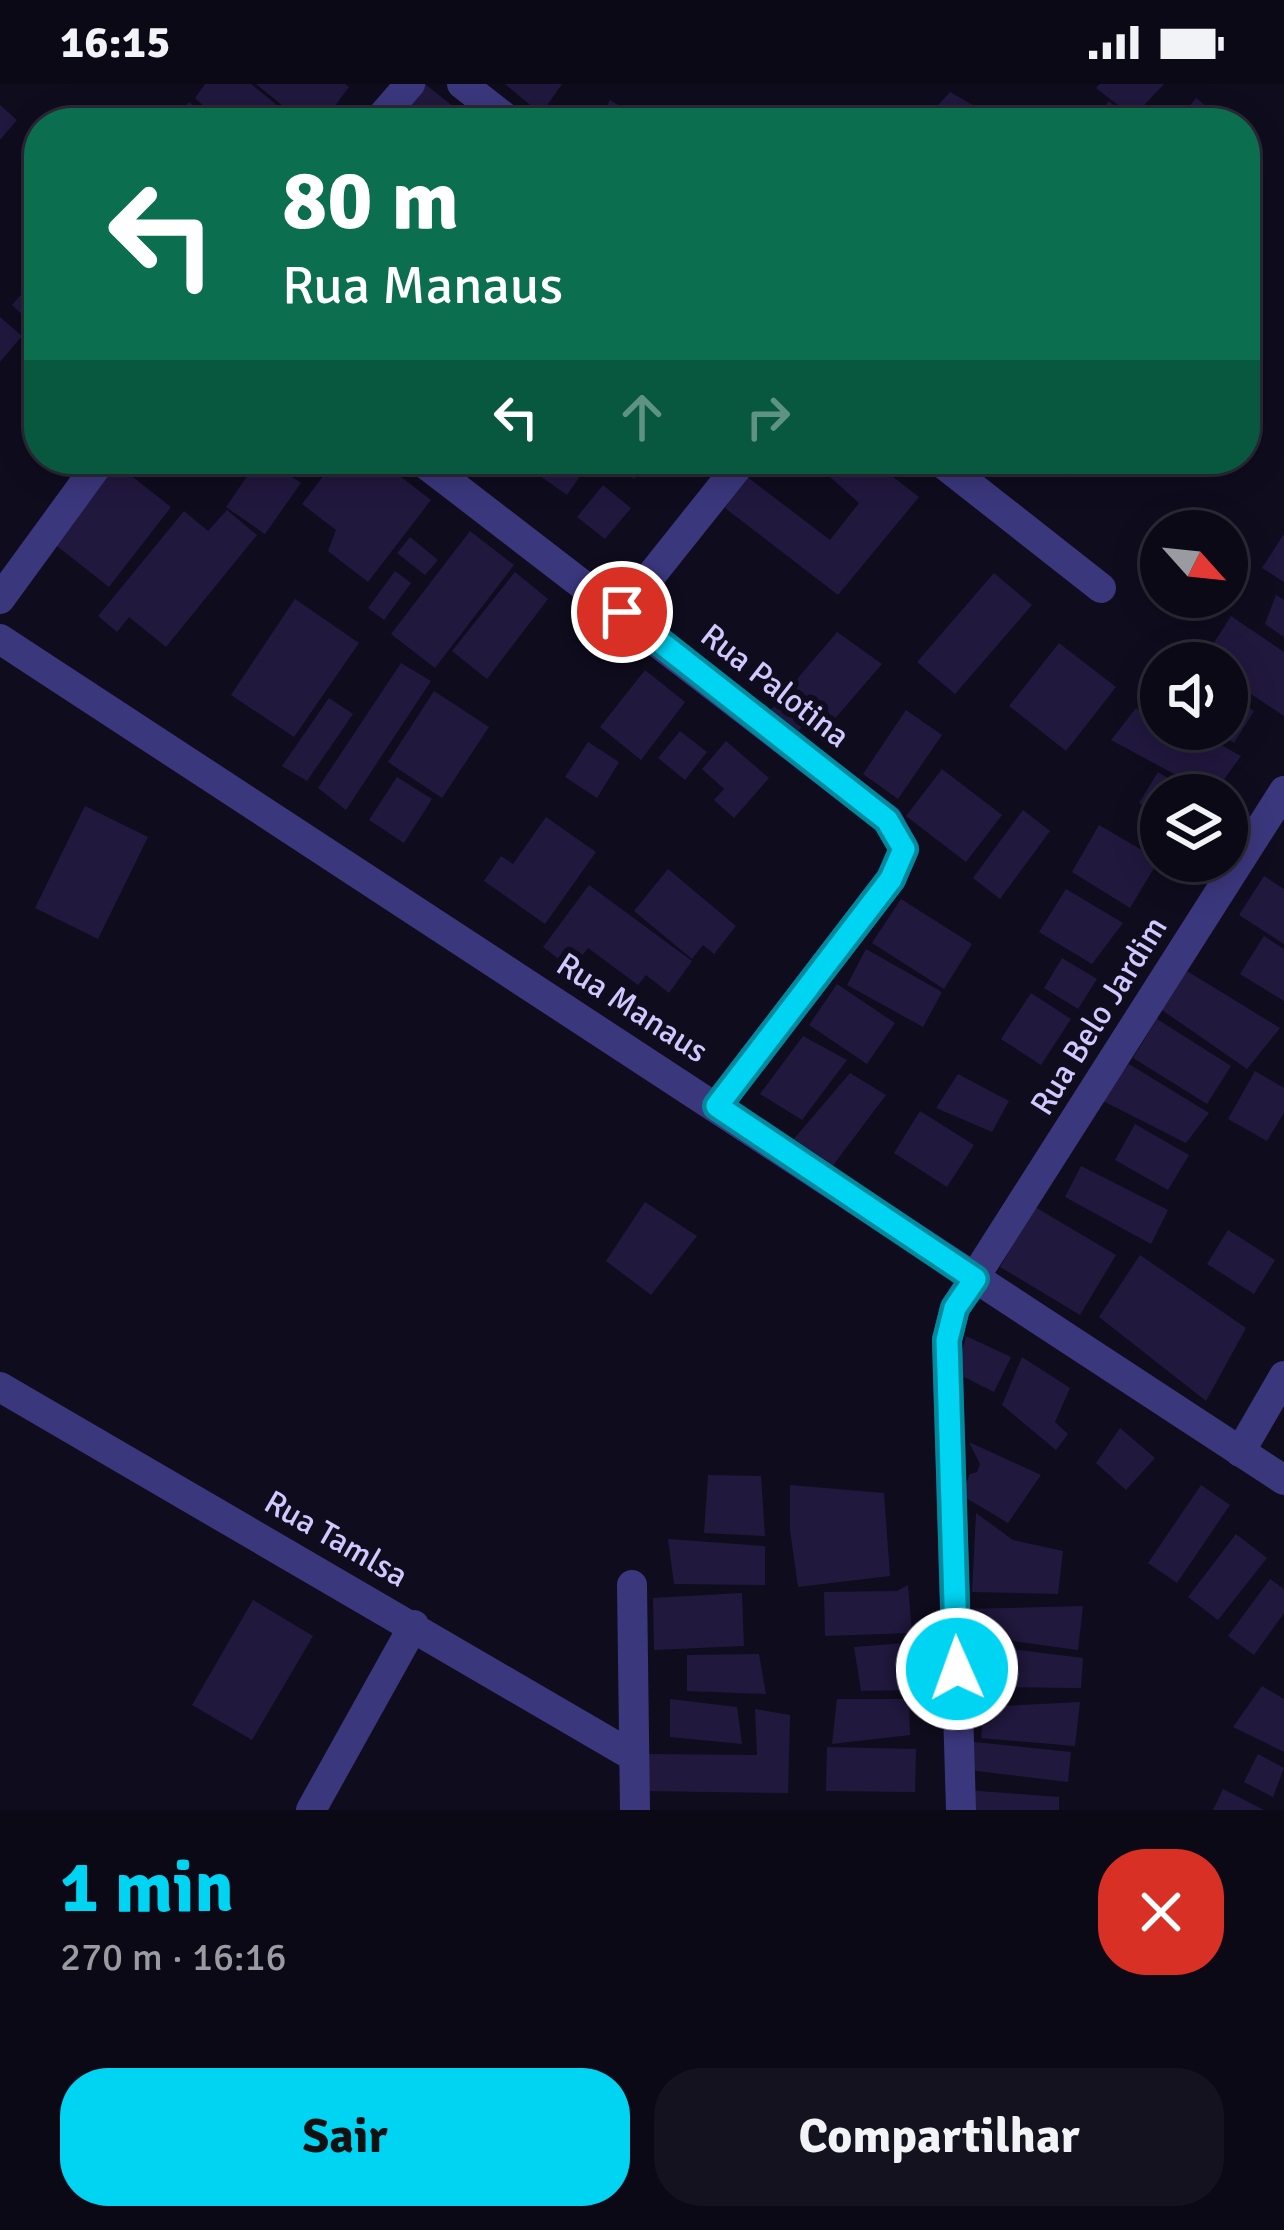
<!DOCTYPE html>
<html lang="pt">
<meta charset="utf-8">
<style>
:root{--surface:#0b0916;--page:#14121f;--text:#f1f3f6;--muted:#9a9aa1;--line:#2b2a35;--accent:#00d4f3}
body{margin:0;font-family:Signika,sans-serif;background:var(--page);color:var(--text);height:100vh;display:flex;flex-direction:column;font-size:45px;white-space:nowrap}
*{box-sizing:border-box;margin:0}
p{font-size:39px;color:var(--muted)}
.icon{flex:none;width:66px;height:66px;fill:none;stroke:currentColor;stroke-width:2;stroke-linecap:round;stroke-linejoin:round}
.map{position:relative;height:1726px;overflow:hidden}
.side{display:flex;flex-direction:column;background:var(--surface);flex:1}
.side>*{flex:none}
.hud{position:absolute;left:24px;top:24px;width:1236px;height:366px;border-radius:48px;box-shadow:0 6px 30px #0003,0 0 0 3px var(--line);background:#0b6e4f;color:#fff;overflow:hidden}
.needle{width:78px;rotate:117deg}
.tools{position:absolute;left:1140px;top:426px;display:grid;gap:24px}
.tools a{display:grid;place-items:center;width:108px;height:108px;border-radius:50%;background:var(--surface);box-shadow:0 6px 30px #0003,0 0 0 3px var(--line);font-size:60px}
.pin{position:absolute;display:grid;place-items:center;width:102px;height:102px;color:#fff;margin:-51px;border:6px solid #fff;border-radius:50%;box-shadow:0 3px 12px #0007}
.me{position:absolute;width:132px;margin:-66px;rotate:358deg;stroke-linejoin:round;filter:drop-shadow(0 0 9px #0008)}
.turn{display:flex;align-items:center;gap:42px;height:252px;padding:0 60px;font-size:54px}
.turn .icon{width:156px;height:156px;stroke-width:2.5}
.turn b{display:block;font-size:84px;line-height:102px}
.lanes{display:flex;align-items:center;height:114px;padding:0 60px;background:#0003;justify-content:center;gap:60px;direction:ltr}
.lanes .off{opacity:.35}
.round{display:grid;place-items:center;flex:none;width:126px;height:126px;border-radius:48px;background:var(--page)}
.headline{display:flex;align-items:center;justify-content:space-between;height:204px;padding:0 60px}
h1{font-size:72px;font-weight:700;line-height:90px;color:var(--accent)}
.primary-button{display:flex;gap:24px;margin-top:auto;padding:24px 60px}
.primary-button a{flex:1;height:138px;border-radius:48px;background:var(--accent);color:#111;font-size:48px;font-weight:700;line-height:138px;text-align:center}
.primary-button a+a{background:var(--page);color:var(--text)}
.status{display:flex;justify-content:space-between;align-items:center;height:84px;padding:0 60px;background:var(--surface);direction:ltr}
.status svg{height:33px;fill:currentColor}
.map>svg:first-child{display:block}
.building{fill:#21183e}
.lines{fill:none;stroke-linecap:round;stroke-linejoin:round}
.street{stroke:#3b377d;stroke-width:30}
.route-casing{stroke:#008a9e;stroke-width:30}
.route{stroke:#00d4f3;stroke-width:21}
.labels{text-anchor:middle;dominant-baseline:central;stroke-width:12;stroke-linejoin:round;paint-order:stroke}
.street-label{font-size:33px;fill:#d0c8ff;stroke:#0f0c1e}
</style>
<div class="status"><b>16:15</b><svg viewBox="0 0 49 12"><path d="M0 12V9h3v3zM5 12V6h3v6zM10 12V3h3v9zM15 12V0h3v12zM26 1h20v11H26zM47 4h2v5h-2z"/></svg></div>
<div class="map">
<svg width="1284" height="1726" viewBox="0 0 1284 1726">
<rect width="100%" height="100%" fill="#0f0c1e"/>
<!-- building -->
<path class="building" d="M205,0H251L299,39H221L195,14Z
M256,0H345L349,3L322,39H304Z
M425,0L464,31L458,39H394Z
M505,0H562L541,30Z
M1100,0H1164L1133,33L1096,4Z
M950,8L997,35L993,39H922Z
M1196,14L1227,39H1176Z
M610,16L647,39H599Z
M1109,17L1135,39H1091Z
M189,18L215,39H172Z
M0,21L17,36L0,56Z
M868,26L887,39H861Z
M39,190V264L23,250L29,237L12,221Z
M0,233L22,252L0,278Z
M1245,290L1263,302L1245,329Z
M259,375H266L301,399L265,450L226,423Z
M336,375H378L431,416L368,498L328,467L336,446L302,420Z
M541,375H592L567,411L533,387Z
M607,375H649L634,395Z
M810,375H870L919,413L838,511L725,424L746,392L830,456L859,419Z
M1043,375H1081L1067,394Z
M1118,375H1154L1142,392Z
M115,379L171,423L109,503L53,459Z
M603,401L631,424L605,455L577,433Z
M227,426L257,451L166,563L129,533L117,548L98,532L184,427L208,447Z
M470,447L514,481L435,584L391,550Z
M1284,450V498L1262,484Z
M410,453L438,476L425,491L397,469Z
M395,487L411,499L384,536L368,524Z
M515,488L548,515L487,595L452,567Z
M994,489L1032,521L955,610L917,578Z
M1276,511L1284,516V553L1265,540Z
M295,515L359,559L294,653L231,611Z
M1231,532L1284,568V632L1227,594V579H1201Z
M837,548L882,580L832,638L814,627L794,653L765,633Z
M1059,559L1116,603L1066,667L1009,622Z
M401,579L431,597L346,726L318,704Z
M645,586L685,618L641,676L600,643Z
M434,607L489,643L442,714L388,678Z
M1227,611L1254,627L1234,659L1212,645H1227Z
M329,614L353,630L307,697L282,682Z
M1136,624L1161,641V645H1192L1241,672L1213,711L1111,656Z
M906,626L942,651L898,715L863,690Z
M680,647L707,668L685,696L658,674Z
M726,657L769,694L734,734L714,716L724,705L702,685Z
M588,658L619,678L597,714L565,693Z
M942,685L1002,731L966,778L906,732Z
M1158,688L1195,711H1161V733L1139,719Z
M397,693L432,715L404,759L369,736Z
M85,722L148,753L98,855L35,824Z
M1023,726L1050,747L1000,815L973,794Z
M546,733L596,768L545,840L484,797L501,772L513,780Z
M1099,741L1159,776L1130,824L1072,788Z
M668,785L736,842L714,870L703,861L692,875L634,827Z
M1264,792L1284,805V860L1239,831Z
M589,801L692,877L669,909L646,891L638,901L588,864L572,885L543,863Z
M1066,805L1123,839L1092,880L1039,848Z
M901,815L972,860L944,905L872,859Z
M1264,852L1284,865V917L1240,890Z
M866,865L942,908L923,943L847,901Z
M1062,874L1097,895L1078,925L1044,904Z
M1187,887L1280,944L1247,985L1162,926Z
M837,900L895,939L867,980L809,941Z
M1031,909L1071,935L1041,981L1001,955Z
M1157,935L1231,982L1207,1020L1133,974Z
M803,952L847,976L802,1036L760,1010Z
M1129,980L1209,1029L1186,1059L1101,1016Z
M1255,987L1284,1004V1029L1267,1057L1228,1035Z
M850,989L886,1011L831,1084L793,1056Z
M958,990L1009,1017L992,1048L936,1024Z
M920,1027L974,1061L947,1103L894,1069Z
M1135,1040L1189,1071L1168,1106L1115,1076Z
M1081,1082L1168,1126L1151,1160L1065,1113Z
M645,1118L697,1152L651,1211L606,1177Z
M1035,1123L1116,1171L1080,1231L1000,1183Z
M1228,1146L1275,1176L1254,1210L1207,1180Z
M1140,1171L1246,1244L1206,1317L1099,1233Z
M966,1252L1011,1273L994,1308L956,1289Z
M1022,1273L1070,1304L1055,1338L1068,1350L1056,1366L1002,1321Z
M1120,1344L1155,1374L1126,1406L1096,1379Z
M969,1358L1041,1391L1008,1439L961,1411L970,1390L977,1388L980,1380Z
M708,1391L761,1392L765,1452L704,1449Z
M790,1401L884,1409L890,1492L798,1503L790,1446Z
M1201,1401L1230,1421L1177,1499L1148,1479Z
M976,1429L1013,1456L1063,1467L1058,1510L972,1508Z
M1236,1450L1267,1474L1218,1536L1188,1513Z
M668,1455L765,1462V1501L674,1500Z
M1270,1495L1284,1505V1529L1254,1571L1228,1552Z
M908,1501L912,1549L825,1552L824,1508L897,1507Z
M742,1509L744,1562L654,1566L653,1514Z
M253,1516L313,1552L252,1656L192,1621Z
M1083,1522L1078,1566L962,1550L967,1525Z
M918,1558L912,1606L861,1607L854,1563Z
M987,1562L1083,1574L1081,1604L982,1603Z
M759,1570L766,1610L687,1607V1571Z
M1262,1602L1284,1615V1668L1233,1643Z
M670,1615L737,1623L742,1660L670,1653Z
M837,1615H909L910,1651L832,1660Z
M1080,1618L1075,1662L981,1654L984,1623Z
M755,1625L790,1631L788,1709L643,1707L649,1670L757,1671Z
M965,1657L1071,1668L1068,1698L969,1686Z
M827,1663L916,1665L915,1708L826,1707Z
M1258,1670L1284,1684L1273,1713L1244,1698Z
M1223,1705L1264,1726H1213Z
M966,1706L1059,1713V1726H968Z"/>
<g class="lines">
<!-- street -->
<path class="street" d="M462,0L512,39
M376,39L410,0
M419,375L888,736L904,765L891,795L717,1022
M937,375L1101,504
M0,515L102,375
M622,528L744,375
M0,555L1284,1396
M0,1303L633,1672
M1240,1368L1284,1292
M632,1501L635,1726
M311,1726L414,1541
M961,1726L947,1256L955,1224L1284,707"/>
</g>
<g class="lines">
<!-- route casing -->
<g class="route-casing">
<path id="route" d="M622,528L887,736L904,765L891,795L717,1022L975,1195L955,1224L947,1256L957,1585"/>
</g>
<!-- route -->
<use href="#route" class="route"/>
</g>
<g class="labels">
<!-- street labels -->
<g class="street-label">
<text transform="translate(775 602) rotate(38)">Rua Palotina</text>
<text transform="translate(632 924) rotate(33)">Rua Manaus</text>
<text transform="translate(1099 932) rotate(-58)">Rua Belo Jardim</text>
<text transform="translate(336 1455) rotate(30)">Rua Tamlsa</text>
</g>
</g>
</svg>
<div class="tools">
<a><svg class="needle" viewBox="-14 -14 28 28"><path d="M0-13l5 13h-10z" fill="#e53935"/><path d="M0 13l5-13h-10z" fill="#9a9aa1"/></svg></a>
<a><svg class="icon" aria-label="sound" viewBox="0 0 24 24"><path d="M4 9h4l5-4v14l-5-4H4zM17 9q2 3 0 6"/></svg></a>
<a><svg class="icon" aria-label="layers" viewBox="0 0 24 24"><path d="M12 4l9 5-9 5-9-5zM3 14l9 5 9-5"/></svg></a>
</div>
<div class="pin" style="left:622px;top:528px;background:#d93025"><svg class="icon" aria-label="arrive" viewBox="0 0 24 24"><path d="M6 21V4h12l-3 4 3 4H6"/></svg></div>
<svg class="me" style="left:957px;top:1585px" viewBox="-20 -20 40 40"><circle r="17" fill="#00d4f3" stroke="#fff" stroke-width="3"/><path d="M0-11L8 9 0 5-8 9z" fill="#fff"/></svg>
<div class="hud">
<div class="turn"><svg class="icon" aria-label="left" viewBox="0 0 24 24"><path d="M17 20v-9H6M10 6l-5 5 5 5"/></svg><div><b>80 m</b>Rua Manaus</div></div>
<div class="lanes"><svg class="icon" aria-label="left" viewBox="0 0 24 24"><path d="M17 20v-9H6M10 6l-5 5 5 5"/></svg><svg class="icon off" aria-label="ahead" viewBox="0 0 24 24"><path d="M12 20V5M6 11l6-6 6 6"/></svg><svg class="icon off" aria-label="right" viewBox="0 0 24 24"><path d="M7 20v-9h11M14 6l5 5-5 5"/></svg></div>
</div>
</div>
<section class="side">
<div class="headline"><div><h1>1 min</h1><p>270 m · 16:16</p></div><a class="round" style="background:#d93025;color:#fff"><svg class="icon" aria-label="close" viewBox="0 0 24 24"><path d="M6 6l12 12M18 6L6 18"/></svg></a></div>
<div class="primary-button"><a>Sair</a><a>Compartilhar</a></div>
</section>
